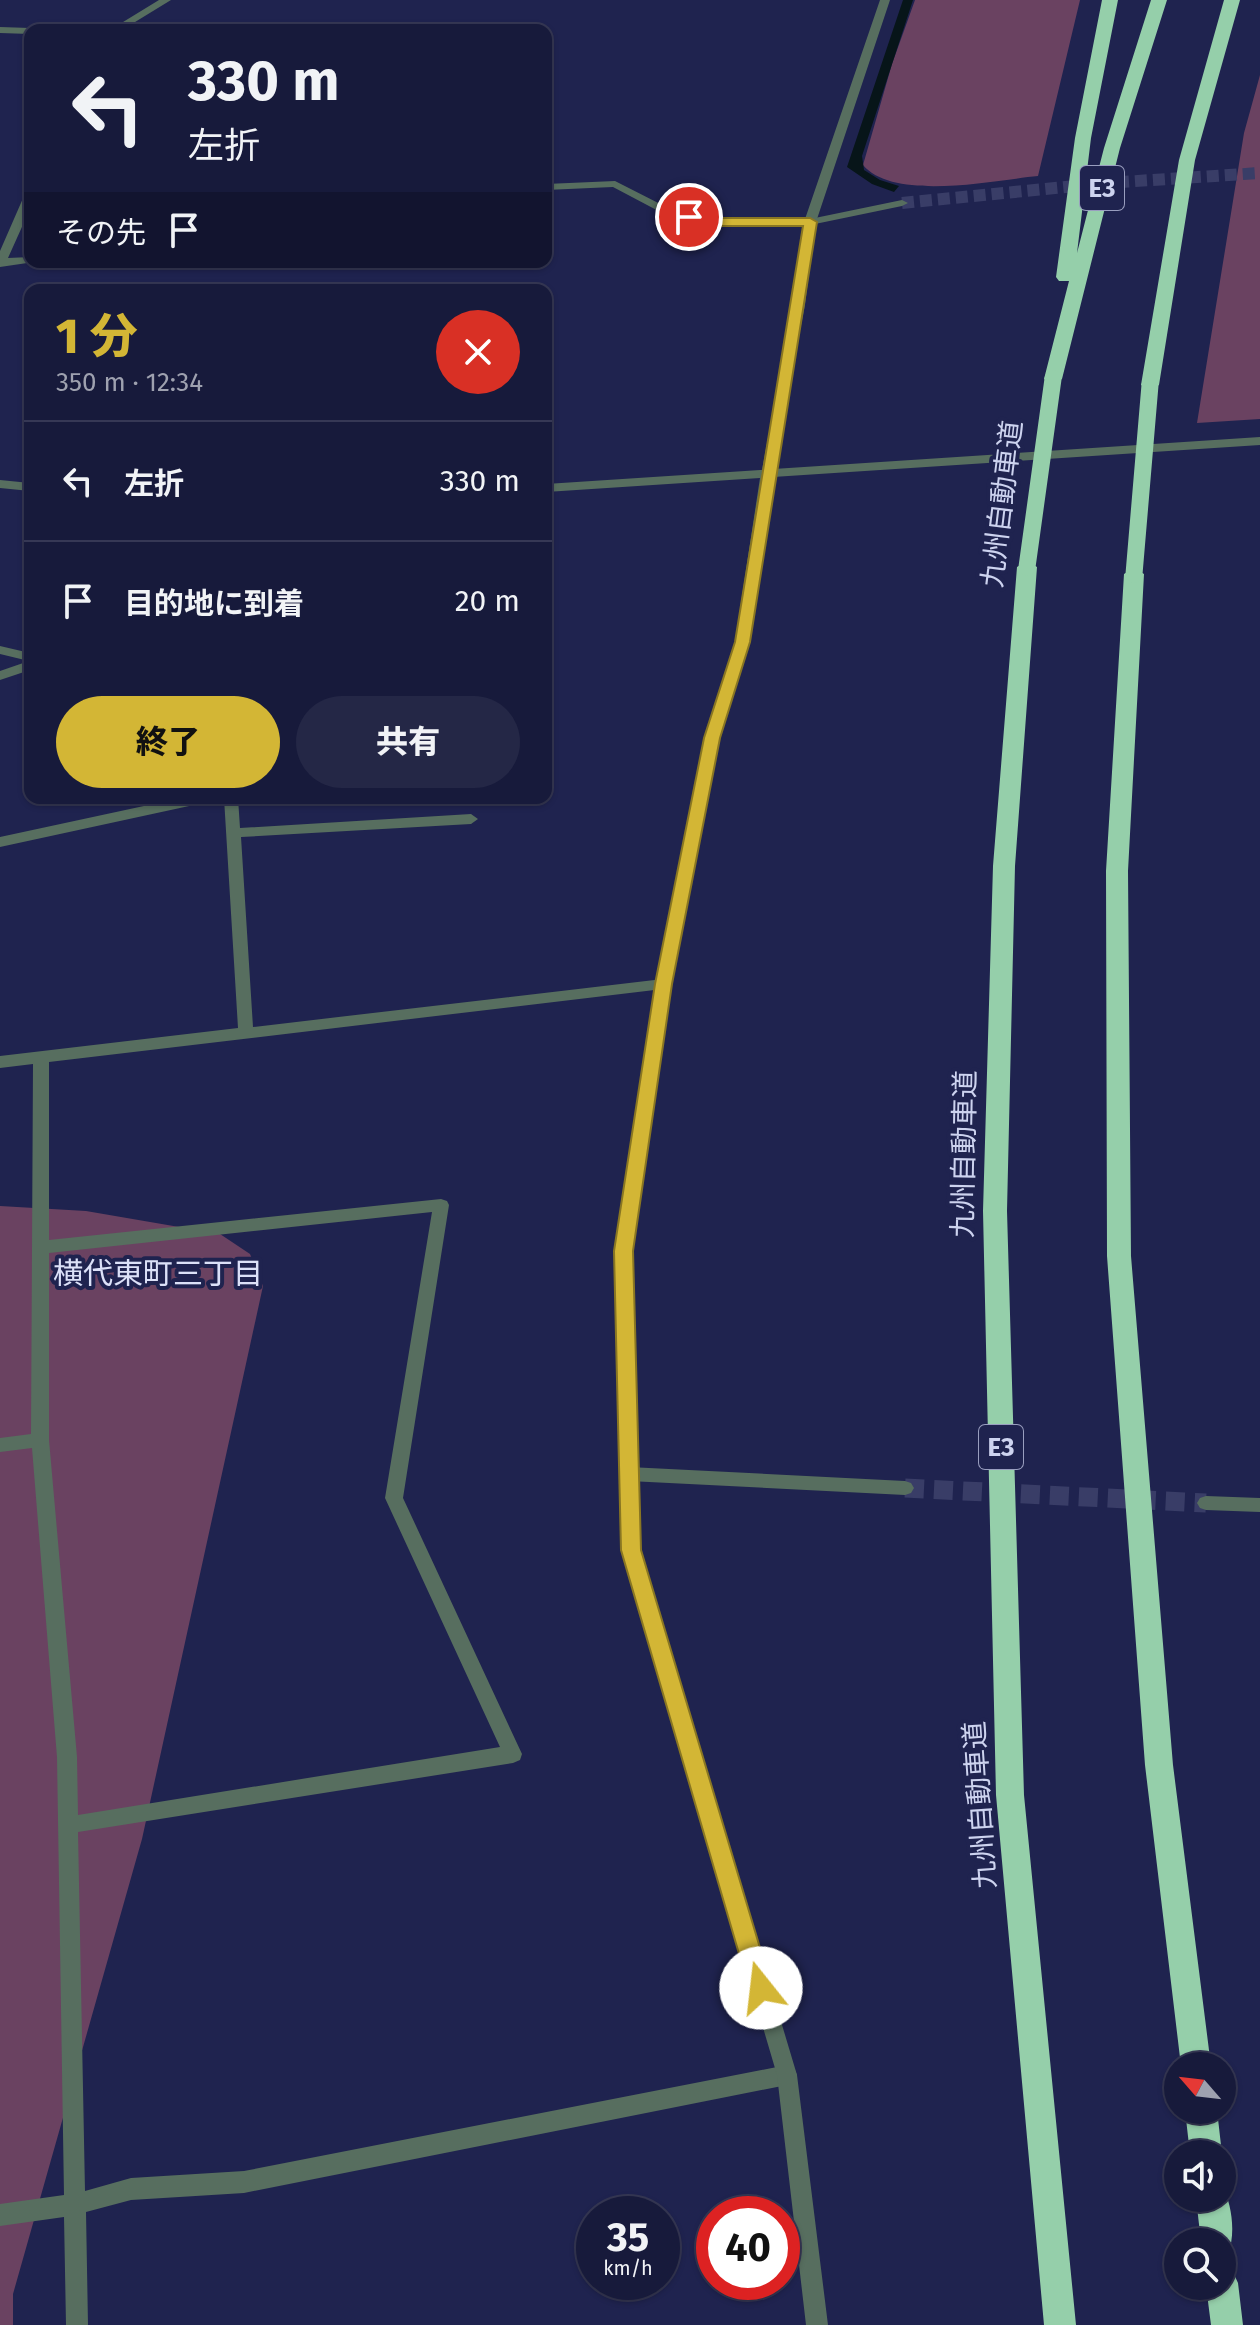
<!DOCTYPE html>
<html lang="ja">
<meta charset="utf-8">
<style>
:root{--surface:#171a3b;--page:#242746;--text:#f1f3f6;--muted:#9ea1af;--line:#363855;--accent:#d3b635}
body{margin:0;font-family:"Fira Sans","Noto Sans JP",sans-serif;background:var(--page);color:var(--text);height:100vh;display:flex;flex-direction:column;font-size:30px;white-space:nowrap}
*{box-sizing:border-box;margin:0}
p{font-size:26px;color:var(--muted)}
.icon{flex:none;width:44px;height:44px;fill:none;stroke:currentColor;stroke-width:2;stroke-linecap:round;stroke-linejoin:round}
.map{position:relative;flex:1;overflow:hidden}
.side{position:absolute;left:24px;top:284px;width:528px;height:520px;display:flex;flex-direction:column;background:var(--surface);border-radius:16px;box-shadow:0 2px 6px #0004,0 0 0 2px var(--line)}
.side>*{flex:none}
.hud{position:absolute;left:24px;top:24px;width:528px;height:244px;border-radius:16px;box-shadow:0 2px 6px #0004,0 0 0 2px var(--line);background:#171a3b;color:var(--text);overflow:hidden}
.needle{width:52px;rotate:298deg}
.fabs{position:absolute;left:1164px;top:2052px;display:grid;gap:16px}
.fabs a{display:grid;place-items:center;width:72px;height:72px;border-radius:50%;background:var(--surface);box-shadow:0 2px 6px #0004,0 0 0 2px var(--line);font-size:40px}
.speed{position:absolute;left:576px;top:2196px;display:flex;gap:16px;font-size:40px;font-weight:700;text-align:center}
.speed>*{display:grid;place-content:center;width:104px;height:104px;border-radius:50%;background:var(--surface);box-shadow:0 2px 6px #0004,0 0 0 2px var(--line);line-height:1}
.speed small{font-size:20px;font-weight:400}
.speed .limit{border:12px solid #d22;background:#fff;color:#111}
.pin{position:absolute;display:grid;place-items:center;width:68px;height:68px;color:#fff;margin:-34px;border:4px solid #fff;border-radius:50%;box-shadow:0 2px 8px #0007}
.me{position:absolute;width:88px;margin:-44px;rotate:344deg;stroke-linejoin:round;filter:drop-shadow(0 0 6px #0008)}
.turn{display:flex;align-items:center;gap:28px;height:168px;padding:0 32px;font-size:36px}
.turn .icon{width:104px;height:104px;stroke-width:2.5}
.turn b{display:block;font-size:56px;line-height:68px}
.then{display:flex;align-items:center;height:76px;padding:0 32px;background:#0003;gap:16px;font-size:30px}
.round{display:grid;place-items:center;flex:none;width:84px;height:84px;border-radius:42px;background:var(--page)}
.headline{display:flex;align-items:center;justify-content:space-between;height:136px;padding:0 32px}
h1{font-size:48px;font-weight:800;line-height:60px;color:var(--accent)}
.action{display:flex;gap:16px;margin-top:auto;padding:16px 32px}
.action a{flex:1;height:92px;border-radius:48px;background:var(--accent);color:#111;font-size:32px;font-weight:800;line-height:92px;text-align:center}
.action a+a{background:var(--page);color:var(--text)}
ul{padding:0;list-style:none}
li{display:flex;align-items:center;gap:24px;height:120px;padding:0 32px;border-top:2px solid var(--line)}
li div{flex:1}
li b{display:block;font-size:30px}
li em{font-style:normal}
.map>svg:first-child{display:block}
.green{fill:#6a4261}
.water{fill:#071519}
.lines{fill:none;stroke-linecap:round;stroke-linejoin:round}
.minor-tunnel-far1{stroke:#393d67;stroke-width:12;stroke-dasharray:12 6;stroke-linecap:butt}
.minor-tunnel{stroke:#393d67;stroke-width:19;stroke-dasharray:19 10;stroke-linecap:butt}
.minor{fill:#576e5f;fill-rule:evenodd}
.tertiary{fill:#576e5f;fill-rule:evenodd}
.motorway{fill:#95cfaa;fill-rule:evenodd}
.motorway-bridge{stroke:#95cfaa;stroke-width:17}
.route{fill:#d3b635;stroke:#897622;stroke-width:2}
.labels{text-anchor:middle;dominant-baseline:central;stroke-width:8;stroke-linejoin:round;paint-order:stroke}
.shield{fill:#1f234f;stroke:#999ebf;stroke-width:2}
.shield-label{font-size:26px;font-weight:bold;fill:#cdd3ef}
.street-label{font-size:28px;fill:#cdd3ef;stroke:#1f234f}
.neighbourhood-label{font-size:30px;fill:#dce1f8;stroke:#1f234f}
</style>
<div class="map">
<svg width="1260" height="2325" viewBox="0 0 1260 2325">
<rect width="100%" height="100%" fill="#1f234f"/>
<!-- green -->
<path class="green" d="M915,0H1080L1038,176C995,180 894,202 863,165L892,64Z
M1260,75V419L1197,423L1244,133Z
M0,1206L86,1211L220,1234L250,1254L263,1286L142,1839L13,2294V2325H0Z"/>
<!-- water -->
<path class="water" d="M903,0H913L862,156L864,170L880,180L899,186L894,192L872,184L847,167Z"/>
<g class="lines">
<!-- minor-tunnel-far1 -->
<path class="minor-tunnel-far1" d="M902,203L1106,183L1260,173"/>
<!-- minor-tunnel -->
<path class="minor-tunnel" d="M905,1488L1206,1503"/>
<!-- minor -->
<path class="minor" d="M159,0H171L122,30H110Z
M0,27L30,28L34,30H30V34L0,33Z
M615,181L674,211L707,219H810L902,200L908,203L902,206L815,224L805,305L771,478H763L761,475L793,305L804,225H707L666,215L613,187L546,190V184Z
M30,193V209L8,258L30,257V262H34L0,267V251L24,196Z
M0,646L30,653V670L0,680V671L29,661L0,654Z
M181,798H210L203,803L0,847V837Z
M224,798H238L240,828L471,814L478,819L471,824L241,837L253,1027L663,979L671,984L663,989L49,1062V1240L441,1199L447,1201L449,1205L403,1498L522,1754L520,1760L513,1763L78,1832L85,2191L131,2178L244,2171L787,2065L794,2068L797,2075L794,2082L787,2085L244,2193L131,2200L86,2212L88,2325H66L64,2217L0,2226V2204L64,2195L57,1757L32,1448L0,1452V1438L31,1434L33,1064L0,1068V1056L238,1028ZM432,1212L385,1498L500,1747L78,1815L77,1757L49,1440V1253Z
M629,1467L905,1481L911,1483L914,1488L911,1493L905,1495L629,1481L623,1479L620,1474L623,1469Z
M1206,1496L1260,1498V1512L1206,1510L1200,1508L1197,1503L1200,1498Z"/>
<!-- tertiary -->
<path class="tertiary" d="M880,0H890L816,222L806,224L804,222Z
M1260,437V445L773,477L749,642L719,738L671,984L632,1251L640,1550L797,2075L828,2325H806L777,2075L622,1550L616,1251L655,984L705,738L735,642L760,478L546,492V484Z
M0,480L30,483V491L0,488Z"/>
<!-- motorway -->
<path class="motorway" d="M1102,0H1118L1091,138L1077,253L1104,148L1151,0H1167L1120,148L1062,379L1053,384L1044,379L1069,281H1059L1056,277L1075,138Z
M1224,0H1240L1195,160L1159,385L1150,390L1141,385L1179,160Z
M1027,561L1037,567L1015,866L1007,1211L1024,1795L1076,2325H1044L996,1795L983,1211L993,866L1017,567Z
M1134,568L1144,574L1128,871L1131,1256L1173,1765L1211,2066H1181L1145,1765L1107,1256L1106,871L1124,574Z
M1185,2110H1217L1222,2154H1190Z
M1222,2186C1232,2203 1236,2235 1228,2253L1222,2256V2242H1201L1196,2198H1222Z
M1222,2267L1233,2272L1238,2283L1243,2325H1211L1206,2286H1222Z"/>
<!-- motorway-bridge -->
<path class="motorway-bridge" d="M1027,567L1053,379
M1134,574L1150,385"/>
</g>
<!-- route -->
<path class="route" d="M689,214L707,218H810L817,222L750,642L720,738L672,984L633,1251L641,1550L772,1988L769,1996L761,1999L752,1996L749,1988L621,1550L614,1251L655,984L704,738L735,642L803,226H707L684,220V215Z"/>
<g class="labels">
<!-- shield labels -->
<g class="shield">
<rect x="1080" y="166" width="44" height="44" rx="6"/>
<rect x="979" y="1425" width="44" height="44" rx="6"/>
</g>
<g class="shield-label">
<text x="1102" y="188">E3</text>
<text x="1001" y="1447">E3</text>
</g>
<!-- street labels -->
<g class="street-label">
<text transform="translate(1002 504) rotate(-83)">九州自動車道</text>
<text transform="translate(964 1154) rotate(-89)">九州自動車道</text>
<text transform="translate(980 1805) rotate(-94)">九州自動車道</text>
</g>
<!-- neighbourhood labels -->
<g class="neighbourhood-label">
<text x="158" y="1274">横代東町三丁目</text>
</g>
</g>
</svg>
<div class="fabs">
<a><svg class="needle" viewBox="-14 -14 28 28"><path d="M0-13l5 13h-10z" fill="#e53935"/><path d="M0 13l5-13h-10z" fill="#9ea1af"/></svg></a>
<a><svg class="icon" aria-label="sound" viewBox="0 0 24 24"><path d="M4 9h4l5-4v14l-5-4H4zM17 9q2 3 0 6"/></svg></a>
<a><svg class="icon" aria-label="search" viewBox="0 0 24 24"><circle cx="10" cy="10" r="6"/><path d="M15 15l6 6"/></svg></a>
</div>
<div class="speed"><div>35<small>km/h</small></div><div class="limit">40</div></div>
<div class="pin" style="left:689px;top:217px;background:#d93025"><svg class="icon" aria-label="arrive" viewBox="0 0 24 24"><path d="M6 21V4h12l-3 4 3 4H6"/></svg></div>
<svg class="me" style="left:761px;top:1988px" viewBox="-20 -20 40 40"><circle r="19" fill="#fff"/><path d="M0-13L10 11 0 6-10 11z" fill="#d3b635"/></svg>
<div class="hud">
<div class="turn"><svg class="icon" aria-label="left" viewBox="0 0 24 24"><path d="M17 20v-9H6M10 6l-5 5 5 5"/></svg><div><b>330 m</b>左折</div></div>
<div class="then">その先<svg class="icon" aria-label="arrive" viewBox="0 0 24 24"><path d="M6 21V4h12l-3 4 3 4H6"/></svg></div>
</div>
<section class="side">
<div class="headline"><div><h1>1 分</h1><p>350 m · 12:34</p></div><a class="round" style="background:#d93025;color:#fff"><svg class="icon" aria-label="close" viewBox="0 0 24 24"><path d="M6 6l12 12M18 6L6 18"/></svg></a></div>
<ul>
<li><svg class="icon" aria-label="left" viewBox="0 0 24 24"><path d="M17 20v-9H6M10 6l-5 5 5 5"/></svg><div><b>左折</b></div><em>330 m</em></li>
<li><svg class="icon" aria-label="arrive" viewBox="0 0 24 24"><path d="M6 21V4h12l-3 4 3 4H6"/></svg><div><b>目的地に到着</b></div><em>20 m</em></li>
</ul>
<div class="action"><a>終了</a><a>共有</a></div>
</section>
</div>
